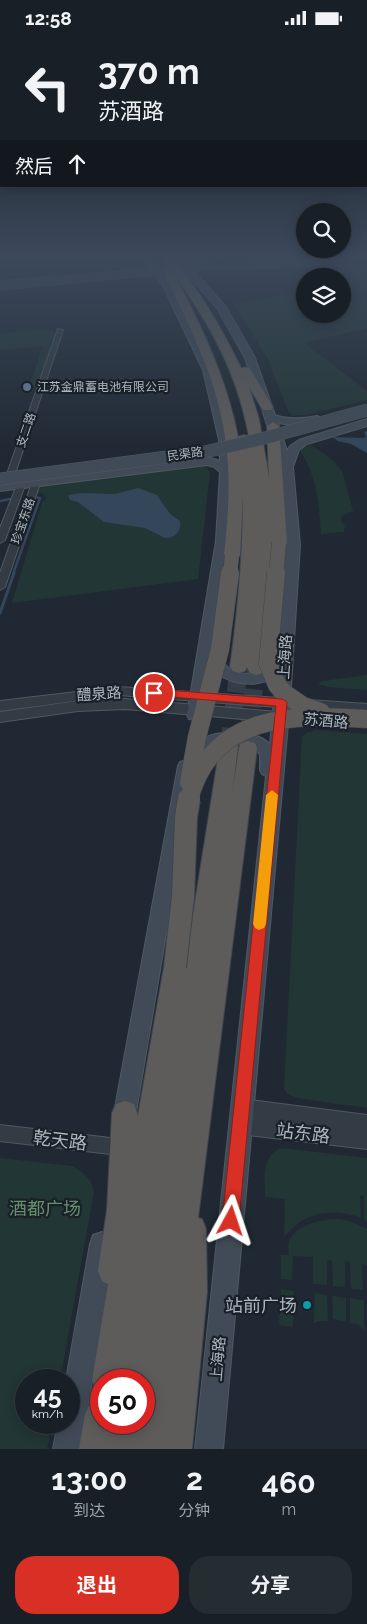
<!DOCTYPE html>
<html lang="zh">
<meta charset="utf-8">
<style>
:root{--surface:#181f26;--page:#252c32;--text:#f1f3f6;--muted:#9fa2a7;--line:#363d43;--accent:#d93025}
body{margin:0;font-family:Raleway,"Noto Sans SC",sans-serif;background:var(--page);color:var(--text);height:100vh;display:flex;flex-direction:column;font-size:19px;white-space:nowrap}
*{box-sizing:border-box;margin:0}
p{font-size:16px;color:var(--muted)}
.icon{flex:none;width:28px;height:28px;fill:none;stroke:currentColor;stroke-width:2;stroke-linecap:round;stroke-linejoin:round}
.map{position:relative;height:1414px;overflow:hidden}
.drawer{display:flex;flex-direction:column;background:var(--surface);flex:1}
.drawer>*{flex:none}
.banner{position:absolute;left:0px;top:0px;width:368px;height:152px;box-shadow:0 2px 12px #0003,0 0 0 1px var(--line);background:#181f26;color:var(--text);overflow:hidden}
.fabs{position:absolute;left:296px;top:168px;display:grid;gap:10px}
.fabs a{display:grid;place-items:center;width:55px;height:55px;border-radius:50%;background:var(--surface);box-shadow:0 2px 12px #0003,0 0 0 1px var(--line);font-size:25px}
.speed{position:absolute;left:15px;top:1334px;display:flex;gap:10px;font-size:25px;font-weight:700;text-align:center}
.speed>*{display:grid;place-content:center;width:65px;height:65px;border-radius:50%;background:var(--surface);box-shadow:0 2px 12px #0003,0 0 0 1px var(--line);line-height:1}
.speed small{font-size:12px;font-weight:400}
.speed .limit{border:8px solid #d22;background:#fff;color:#111}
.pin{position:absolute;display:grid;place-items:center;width:42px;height:42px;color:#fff;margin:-21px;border:2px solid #fff;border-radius:50%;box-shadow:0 1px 5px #0007}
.me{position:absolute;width:55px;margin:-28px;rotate:5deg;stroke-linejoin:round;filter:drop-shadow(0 0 4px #0008)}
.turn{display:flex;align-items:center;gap:18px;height:105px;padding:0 15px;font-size:22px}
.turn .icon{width:65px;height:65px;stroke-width:2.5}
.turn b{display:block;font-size:35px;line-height:42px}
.then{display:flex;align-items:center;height:48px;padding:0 15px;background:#0003;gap:10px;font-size:19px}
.eta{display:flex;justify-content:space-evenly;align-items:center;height:85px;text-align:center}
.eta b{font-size:30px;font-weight:700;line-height:35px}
.button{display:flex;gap:10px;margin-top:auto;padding:10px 15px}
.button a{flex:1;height:58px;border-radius:20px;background:var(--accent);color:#fff;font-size:20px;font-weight:700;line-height:58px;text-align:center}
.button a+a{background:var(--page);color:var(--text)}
.status{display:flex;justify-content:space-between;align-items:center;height:35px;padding:0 25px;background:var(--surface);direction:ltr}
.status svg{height:14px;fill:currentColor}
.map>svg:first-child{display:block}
.green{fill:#223635}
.water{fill:#34465a}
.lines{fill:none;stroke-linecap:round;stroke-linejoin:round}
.stream-far1{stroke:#34465a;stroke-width:2.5}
.stream{stroke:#34465a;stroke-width:3}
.trunk-tunnel{stroke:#353e48;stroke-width:18;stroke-dasharray:18 9;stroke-linecap:butt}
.minor-casing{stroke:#505962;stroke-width:2}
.tertiary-casing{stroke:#505962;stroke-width:2}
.secondary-casing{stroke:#505962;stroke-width:2}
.trunk-casing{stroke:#3d464f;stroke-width:2}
.minor{fill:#333b44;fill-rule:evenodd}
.tertiary{fill:#333b44;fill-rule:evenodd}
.secondary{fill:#414b57;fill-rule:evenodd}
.trunk{fill:#5e5c5a;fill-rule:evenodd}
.secondary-bridge-casing{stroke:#505962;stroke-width:13;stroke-linecap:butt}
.trunk-bridge-far2-casing{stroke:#3d464f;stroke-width:15;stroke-linecap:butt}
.trunk-bridge-far1-casing{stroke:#3d464f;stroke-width:19;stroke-linecap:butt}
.trunk-bridge-casing{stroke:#3d464f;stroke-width:24;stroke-linecap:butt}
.secondary-bridge{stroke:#414b57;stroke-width:12}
.trunk-bridge-far2{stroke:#5e5c5a;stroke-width:14}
.trunk-bridge-far1{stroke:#5e5c5a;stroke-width:18}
.trunk-bridge{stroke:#5e5c5a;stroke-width:22}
.route{fill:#d93025;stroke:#8d1f18}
.slow{fill:#f59e0b}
.service-dot{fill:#5c6f8a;stroke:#192028;stroke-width:2}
.culture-dot{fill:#0f9aa8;stroke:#192028;stroke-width:2}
.labels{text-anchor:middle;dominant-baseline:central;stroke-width:4.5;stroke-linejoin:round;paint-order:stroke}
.far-poi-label{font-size:12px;fill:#adb6c1;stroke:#192028;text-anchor:start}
.far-street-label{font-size:12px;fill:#adb6c1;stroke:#192028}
.street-label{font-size:15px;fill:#adb6c1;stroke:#192028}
.near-street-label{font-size:18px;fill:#adb6c1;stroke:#192028}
.near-park-label{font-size:18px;fill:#66906d;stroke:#192028}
.near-poi-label{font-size:18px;fill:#adb6c1;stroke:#192028;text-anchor:end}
</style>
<div class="status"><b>12:58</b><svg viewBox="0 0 49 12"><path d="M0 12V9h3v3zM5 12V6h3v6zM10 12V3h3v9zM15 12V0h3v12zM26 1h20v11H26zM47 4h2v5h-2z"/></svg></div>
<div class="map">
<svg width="367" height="1414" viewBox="0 0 367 1414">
<rect width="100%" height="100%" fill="#202933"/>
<!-- green -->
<path class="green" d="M192,219H204L215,229L301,219H319C289,225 223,234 195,226Z
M356,230L367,238V293L304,308L367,356V365L307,380L292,381L288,376L268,324L234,269L305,257V279H342V241L306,240Z
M42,295L53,296V298L56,299L38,348L29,352L43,311L0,315V299Z
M311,410C322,418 338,426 343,439L353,476L342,481L341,486L345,491L344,497L321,499C319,468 317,440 299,414Z
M201,430L207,433L210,438L198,544L12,568L42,468L46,463L42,458L36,459L37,451Z
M367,640V655L329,652L318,649L322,646Z
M316,695L367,699V1073L297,1063L288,1059L284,1054L302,701L308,697Z
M281,1113L367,1123V1187L364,1184V1161L360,1160L361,1183C333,1172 302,1177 284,1203L285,1164L265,1162C265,1143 261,1122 281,1113Z
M0,1123L72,1131L83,1138L91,1147L94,1157L60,1345H26V1388H52L47,1414H0Z
M338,1184L352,1187L367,1194V1234V1230L362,1229L363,1255L351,1254L350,1227L345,1226V1252L333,1251L332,1226L327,1225V1250L313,1249V1222L293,1221L292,1245L281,1244V1220H289C289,1216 287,1209 290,1204C299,1188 322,1185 338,1184Z
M281,1254L294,1256L293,1292L279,1290Z
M315,1258L327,1260L328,1286H318L314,1289Z
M332,1261L346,1263V1287L333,1284Z
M350,1263L364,1265V1295L357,1289L350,1288Z"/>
<!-- water -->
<path class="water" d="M319,219H362L336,228L294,233L204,236L0,256V245L113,236L195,226L213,230L232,229Z
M367,396V418L351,409L338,406L332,402L363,403L366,402L364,397Z
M138,453L157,460L170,479L180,486C182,495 175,504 165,503L145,493L104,487L78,467L70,465L68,460L82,458L115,459Z"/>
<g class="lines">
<!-- stream-far1 -->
<path class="stream-far1" d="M0,466L10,464
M13,539L40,463L33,462"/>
<!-- stream -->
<path class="stream" d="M0,578L14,538"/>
<!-- trunk-tunnel -->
<path class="trunk-tunnel" d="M249,699L256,634
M229,711L239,632"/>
<!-- minor casing -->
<g class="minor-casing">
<path id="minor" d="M58,294L63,295L15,439L11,441H8L7,439Z
M36,445L40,448L5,552L0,555V538L32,448Z
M21,447L25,450L5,505L0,508V493L17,450Z
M0,1090L119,1104L125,1107L127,1112L125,1117L119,1120L0,1106Z"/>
</g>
<!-- tertiary casing -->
<g class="tertiary-casing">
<path id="tertiary" d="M119,652L367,669V679L119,660L0,676V666Z
M125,664L279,677L284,679L286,682L284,685L279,687L125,674L78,676L0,687V677L78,666Z
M242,1064L367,1080V1114L240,1099L233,1097L231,1090L233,1083L239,1081L235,1079L233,1073L235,1067Z"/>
</g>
<!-- secondary casing -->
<g class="secondary-casing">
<path id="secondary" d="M138,219H147L172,252L213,335L231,405L232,436L230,506L213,616L219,617C222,620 222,624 224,628C231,639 250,641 262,637C268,635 272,629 277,625L286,510L281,432L245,323L217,273L170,219H179L226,272L255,323L275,380C289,385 302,384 317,381L323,384L321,386L299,391L278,388L287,416L290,411L299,405L367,384V391L307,409L299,415L293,432L300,510L290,667L223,1414H195L266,741L262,739L260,735V719C250,709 216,703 207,716C204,720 203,727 201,731L194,733L134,1089L131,1097L123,1100L115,1097L112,1089L178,731L180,727L187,725L197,706C218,695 251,692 270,709L276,642C255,654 225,650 210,631L203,680L201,684L195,685L189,684L187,680L216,506L220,437L214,432L207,430L0,456V448L207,422L220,426L219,405L203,335L164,253Z
M102,1197L111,1200L114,1209L81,1414H53L58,1388H69V1345H66L90,1209L93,1200Z"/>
</g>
<!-- trunk casing -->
<g class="trunk-casing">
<path id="trunk" d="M159,219H169C199,253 221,292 241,333L249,332L273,372L271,375H263L249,352L259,384L269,443L267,391L273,387L279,391L287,508L284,511H274L272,508L265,634L262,638L256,640L250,638L247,632L245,636L239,638L233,636L230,632C238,575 243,518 243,461L240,520L237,523H227L224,520C228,483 231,446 226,409C219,348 190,291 163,237L164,235L168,234L173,237C201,290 227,344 238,402L244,400L249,402C236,330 203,277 159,219Z
M229,704L236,706L238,711L232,761L239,713L241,708L248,706L255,708L257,713L198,1183L202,1184L206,1194L207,1257L192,1414H79L85,1379L90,1368L101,1363V1388H144L147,1355L144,1357V1345H101V1358L96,1356L92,1345L108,1249L102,1246L98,1236L107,1175L112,1078L116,1069L125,1066L134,1069L138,1081L164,932L167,925L175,922L183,925L185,930L220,711L222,706Z"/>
</g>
<!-- minor -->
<use href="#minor" class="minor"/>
<!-- tertiary -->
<use href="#tertiary" class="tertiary"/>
<!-- secondary -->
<use href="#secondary" class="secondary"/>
<!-- trunk -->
<use href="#trunk" class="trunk"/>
<!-- secondary-bridge casing -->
<g class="secondary-bridge-casing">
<path id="secondary-bridge" d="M0,444L205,417L269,402L367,375"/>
</g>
<!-- trunk-bridge-far2 casing -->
<g class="trunk-bridge-far2-casing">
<path id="trunk-bridge-far2" d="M230,539L232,520
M276,539L279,508"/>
</g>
<!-- trunk-bridge-far1 casing -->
<g class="trunk-bridge-far1-casing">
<path id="trunk-bridge-far1" d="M276,538L268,628L277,650L284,658L303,671L321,677
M189,747L197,702L220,614L230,538
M189,765C211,678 294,679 367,684"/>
</g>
<!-- trunk-bridge casing -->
<g class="trunk-bridge-casing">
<path id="trunk-bridge" d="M175,932L183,862L186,782L189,764"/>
</g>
<!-- secondary-bridge -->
<use href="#secondary-bridge" class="secondary-bridge"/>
<!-- trunk-bridge-far2 -->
<use href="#trunk-bridge-far2" class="trunk-bridge-far2"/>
<!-- trunk-bridge-far1 -->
<use href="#trunk-bridge-far1" class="trunk-bridge-far1"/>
<!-- trunk-bridge -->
<use href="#trunk-bridge" class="trunk-bridge"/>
</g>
<!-- sky -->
<linearGradient id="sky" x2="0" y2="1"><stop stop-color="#12171c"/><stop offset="0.53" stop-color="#3c495b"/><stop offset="1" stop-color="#3c495b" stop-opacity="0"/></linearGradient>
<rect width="367" height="417" fill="url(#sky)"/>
<!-- route -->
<path class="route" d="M154,654L282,664L287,667L239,1186L237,1191L231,1194L225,1191L222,1186L276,671L150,660L148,658Z"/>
<!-- slow -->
<path class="slow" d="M272,755L278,760L266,889L264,893L259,895L255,893L253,889L266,760Z"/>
<!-- markers -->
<circle class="service-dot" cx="27" cy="352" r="5"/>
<circle class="culture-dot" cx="307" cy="1270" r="5"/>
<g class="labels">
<!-- far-poi labels -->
<g class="far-poi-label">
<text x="37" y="352">江苏金鼎蓄电池有限公司</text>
</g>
<!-- far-street labels -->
<g class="far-street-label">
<text transform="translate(26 395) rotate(-71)">支二路</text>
<text transform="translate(185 419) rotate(-8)">民渠路</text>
<text transform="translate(23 486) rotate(-71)">珍宝东路</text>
</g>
<!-- street labels -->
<g class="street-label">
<text transform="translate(285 622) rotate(-86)">上海路</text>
<text transform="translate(99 659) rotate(-4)">醴泉路</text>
<text transform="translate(326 686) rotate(5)">苏酒路</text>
<text transform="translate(218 1324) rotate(-85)">上海路</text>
</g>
<!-- near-street labels -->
<g class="near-street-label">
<text transform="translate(303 1098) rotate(7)">站东路</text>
<text transform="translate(60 1105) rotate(7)">乾天路</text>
</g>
<!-- near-park labels -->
<g class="near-park-label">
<text x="45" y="1173">酒都广场</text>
</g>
<!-- near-poi labels -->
<g class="near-poi-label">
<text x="297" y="1270">站前广场</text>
</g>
</g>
</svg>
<div class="fabs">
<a><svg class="icon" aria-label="search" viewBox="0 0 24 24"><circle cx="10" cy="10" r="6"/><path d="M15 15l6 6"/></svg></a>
<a><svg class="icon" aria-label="layers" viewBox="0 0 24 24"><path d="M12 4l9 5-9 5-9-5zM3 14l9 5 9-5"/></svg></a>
</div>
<div class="speed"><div>45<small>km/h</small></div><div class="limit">50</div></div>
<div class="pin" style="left:154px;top:658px;background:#d93025"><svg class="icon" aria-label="arrive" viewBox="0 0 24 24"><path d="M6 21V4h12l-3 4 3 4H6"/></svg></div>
<svg class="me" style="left:231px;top:1186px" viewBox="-20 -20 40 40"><path d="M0-17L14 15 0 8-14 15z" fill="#d93025" stroke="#fff" stroke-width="4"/></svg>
<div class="banner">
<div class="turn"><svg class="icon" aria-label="left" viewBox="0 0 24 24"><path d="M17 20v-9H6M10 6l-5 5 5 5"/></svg><div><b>370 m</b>苏酒路</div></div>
<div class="then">然后<svg class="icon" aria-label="ahead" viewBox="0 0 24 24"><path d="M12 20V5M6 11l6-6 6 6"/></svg></div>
</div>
</div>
<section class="drawer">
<div class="eta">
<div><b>13:00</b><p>到达</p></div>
<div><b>2</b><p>分钟</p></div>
<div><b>460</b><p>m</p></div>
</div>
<div class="button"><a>退出</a><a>分享</a></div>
</section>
